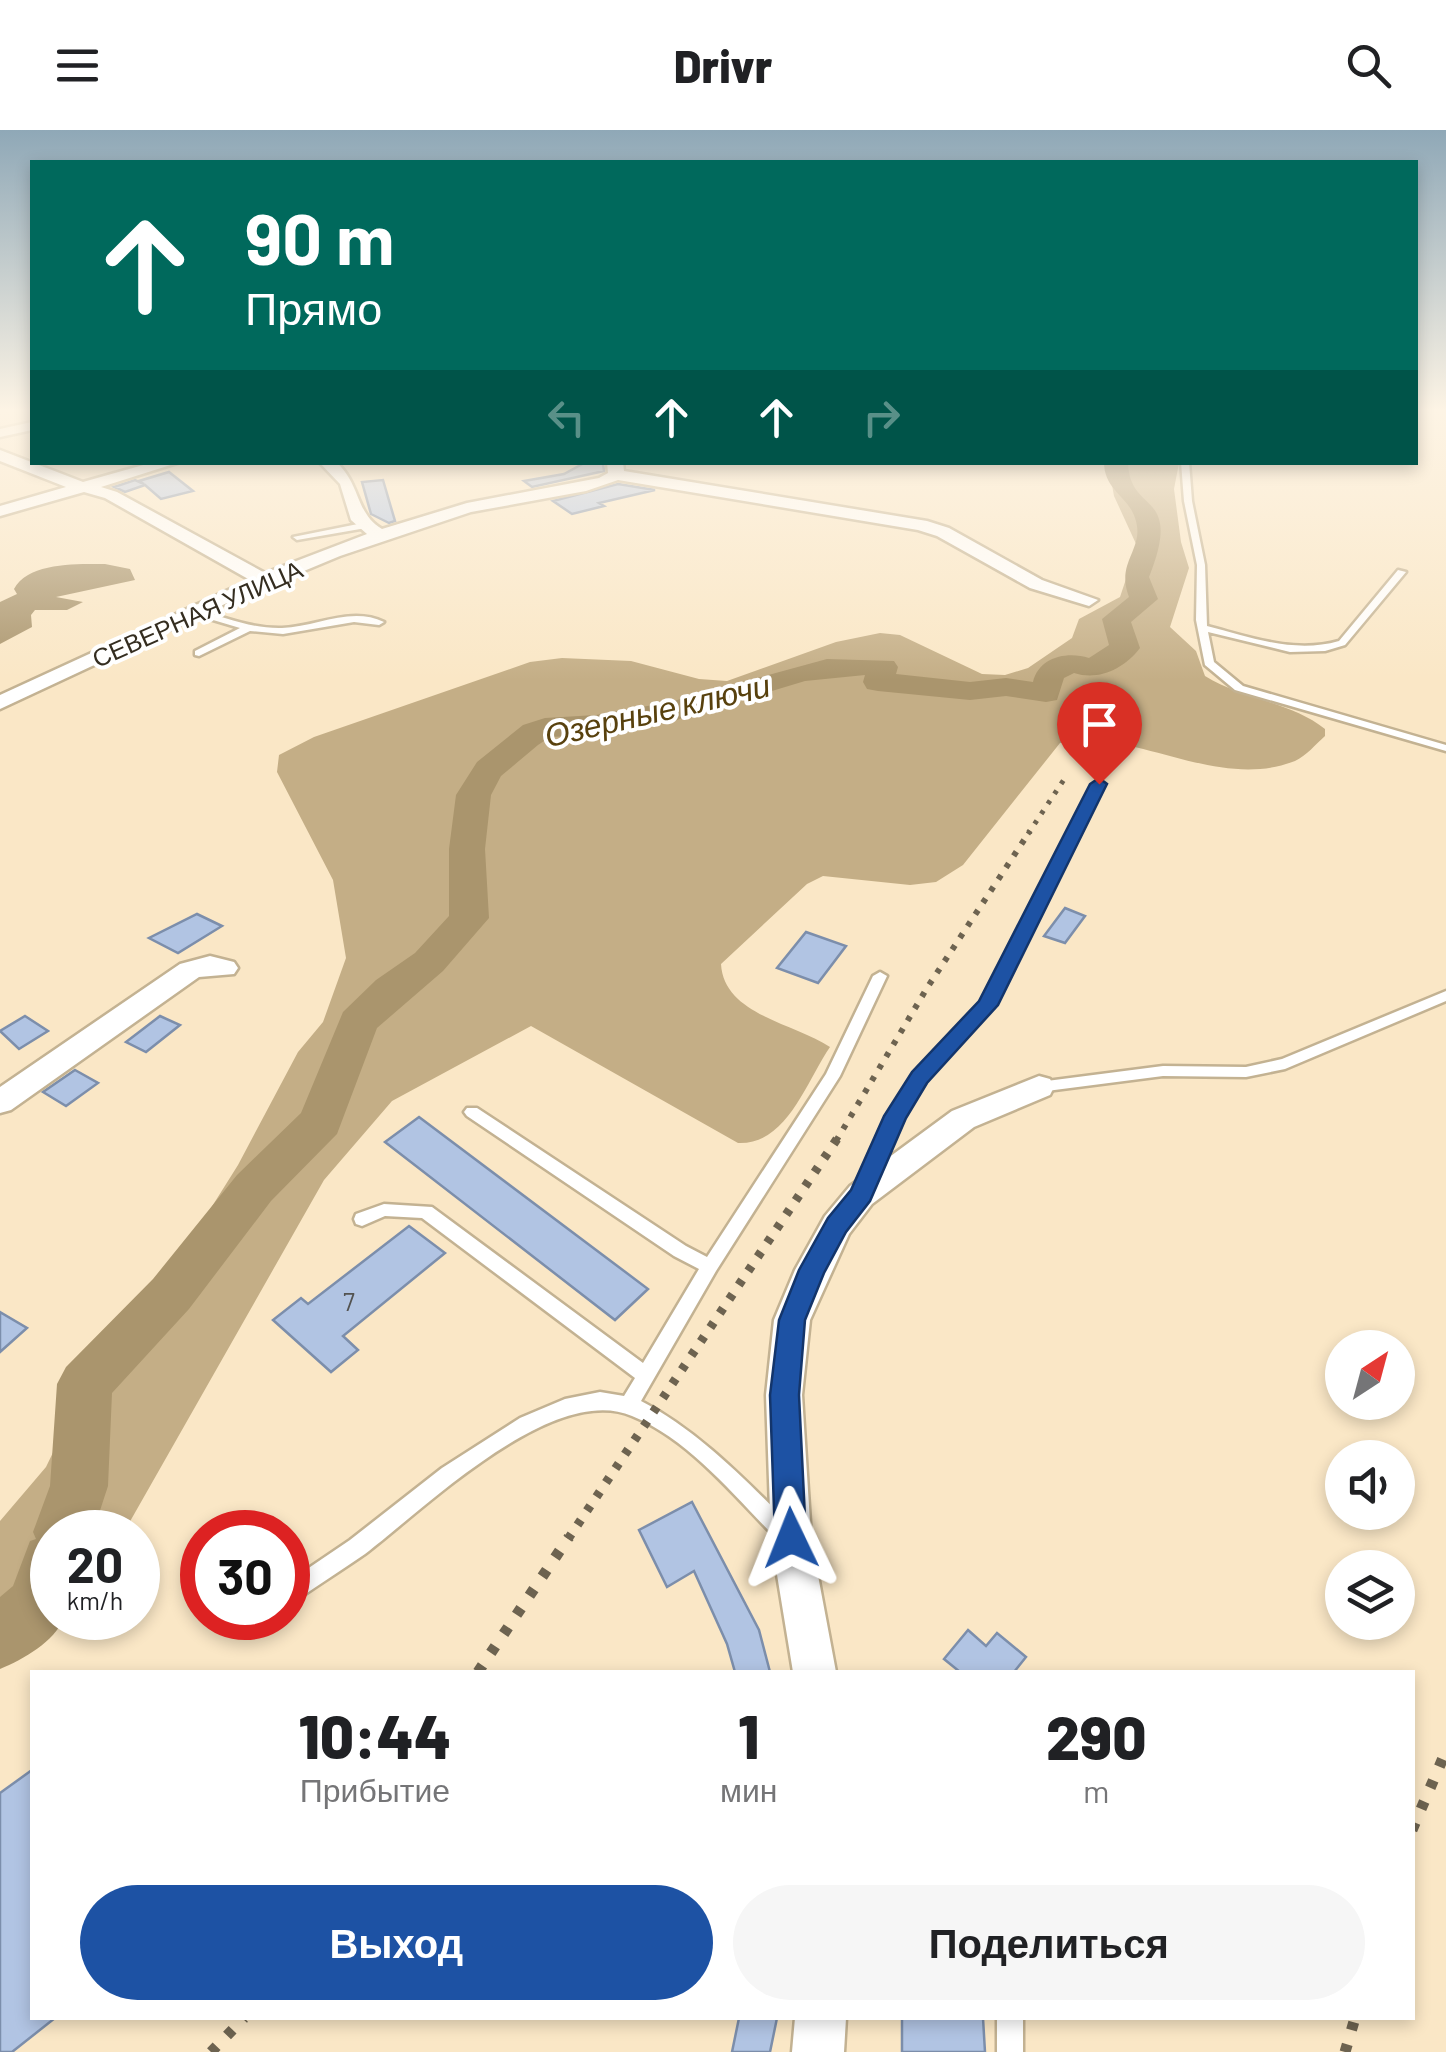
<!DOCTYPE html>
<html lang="ru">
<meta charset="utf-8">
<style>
:root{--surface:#fff;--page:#f6f6f6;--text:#202124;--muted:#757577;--accent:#1d52a4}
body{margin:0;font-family:Barlow,sans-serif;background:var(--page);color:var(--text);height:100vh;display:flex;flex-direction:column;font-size:38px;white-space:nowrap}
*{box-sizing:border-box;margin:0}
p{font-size:32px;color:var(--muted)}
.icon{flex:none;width:55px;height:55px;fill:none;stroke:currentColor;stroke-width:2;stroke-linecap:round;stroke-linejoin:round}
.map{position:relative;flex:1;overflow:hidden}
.panel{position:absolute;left:30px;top:1540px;width:1385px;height:350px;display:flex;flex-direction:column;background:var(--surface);border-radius:0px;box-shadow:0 5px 15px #0003}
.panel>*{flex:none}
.top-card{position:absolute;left:30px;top:30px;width:1388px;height:305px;border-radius:0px;box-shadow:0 5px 15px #0003;background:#00695c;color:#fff;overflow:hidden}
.needle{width:65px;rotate:36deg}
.controls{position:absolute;left:1325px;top:1200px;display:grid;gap:20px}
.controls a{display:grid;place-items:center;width:90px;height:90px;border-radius:50%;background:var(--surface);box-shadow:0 5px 15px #0003;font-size:50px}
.speed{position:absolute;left:30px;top:1380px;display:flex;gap:20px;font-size:50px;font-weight:700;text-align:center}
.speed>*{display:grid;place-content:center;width:130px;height:130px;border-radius:50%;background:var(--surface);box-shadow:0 5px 15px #0003;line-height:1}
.speed small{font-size:25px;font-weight:400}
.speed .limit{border:15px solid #d22;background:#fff;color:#111}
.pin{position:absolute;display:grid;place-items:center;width:85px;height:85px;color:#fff;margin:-102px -42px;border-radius:50% 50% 50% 0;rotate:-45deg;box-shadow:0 0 10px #0007}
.pin .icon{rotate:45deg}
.me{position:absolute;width:110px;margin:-55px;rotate:358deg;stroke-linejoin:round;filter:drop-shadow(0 0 8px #0008)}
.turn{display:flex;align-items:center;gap:35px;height:210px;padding:0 50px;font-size:45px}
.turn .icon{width:130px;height:130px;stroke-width:2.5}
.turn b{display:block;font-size:70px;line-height:85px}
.lanes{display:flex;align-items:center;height:95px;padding:0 50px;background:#0003;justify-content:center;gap:50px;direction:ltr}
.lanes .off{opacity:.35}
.eta{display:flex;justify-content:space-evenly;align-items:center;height:170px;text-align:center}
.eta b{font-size:60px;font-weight:800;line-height:70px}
.button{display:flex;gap:20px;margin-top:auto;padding:20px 50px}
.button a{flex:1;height:115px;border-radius:60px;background:var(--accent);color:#fff;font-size:40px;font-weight:800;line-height:115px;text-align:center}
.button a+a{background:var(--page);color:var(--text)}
header{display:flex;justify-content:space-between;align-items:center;height:130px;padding:0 50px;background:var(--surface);font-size:45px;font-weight:800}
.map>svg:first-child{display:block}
.forest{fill:#c4ae86}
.water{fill:#aa956d}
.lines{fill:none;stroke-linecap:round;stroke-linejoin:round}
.river{fill:#aa956d;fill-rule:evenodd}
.building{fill:#b1c4e3;stroke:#7c8eab;stroke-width:2.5}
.service-casing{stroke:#c3b292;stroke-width:5}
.minor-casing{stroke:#c3b292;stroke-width:5}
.service{fill:#fff;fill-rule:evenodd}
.minor{fill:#fff;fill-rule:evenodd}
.rail-far3{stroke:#6d6350;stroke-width:5;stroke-dasharray:4 8;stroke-linecap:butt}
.rail-far2{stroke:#6d6350;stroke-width:6;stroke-dasharray:5 9;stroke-linecap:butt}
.rail-far1{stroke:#6d6350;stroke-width:9;stroke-dasharray:6 11;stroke-linecap:butt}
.rail{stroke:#6d6350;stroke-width:11;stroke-dasharray:8 15;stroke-linecap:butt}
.route{fill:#1d52a4;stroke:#13356b;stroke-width:2.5}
.labels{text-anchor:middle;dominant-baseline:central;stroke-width:8;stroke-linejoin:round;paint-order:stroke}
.far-street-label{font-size:25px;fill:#342d20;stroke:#fff}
.number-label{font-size:25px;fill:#535351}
.water-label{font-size:32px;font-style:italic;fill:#58410e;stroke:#fff}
</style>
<header><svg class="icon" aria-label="menu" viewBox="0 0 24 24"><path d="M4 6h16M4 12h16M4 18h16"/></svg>Drivr<svg class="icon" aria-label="search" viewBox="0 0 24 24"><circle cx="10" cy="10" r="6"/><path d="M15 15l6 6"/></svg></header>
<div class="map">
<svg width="1446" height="1922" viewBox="0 0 1446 1922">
<rect width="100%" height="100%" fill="#fae7c6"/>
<!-- forest -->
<path class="forest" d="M1108,333H1179L1174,359L1181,412L1189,438L1170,497L1196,521L1205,546C1242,569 1291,572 1325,599V606C1316,614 1306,626 1295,631C1216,662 1132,596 1060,613L963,735L936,752L910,755L823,746L807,754L721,834C724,885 794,893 830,917C806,952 787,1015 738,1013L531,896L392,971L324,1050L124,1402H52V1478L0,1531V1391L46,1337L118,1188L179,1129L238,1035L298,922L323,892L346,828L333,750L277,642L279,625L314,607L530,532L562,528L631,531L699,549L727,551L836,512L880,503L900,505L982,544L1005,545L1028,538L1072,508L1079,489L1120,467L1137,416L1114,366Z"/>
<!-- water -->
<path class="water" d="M105,434L130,439L135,450L56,467L83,472L67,480H35L31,485L32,497L0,514V472L17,464L14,459C28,432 78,434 105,434Z"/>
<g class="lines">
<!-- river -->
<path class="river" d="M1104,332H1128C1129,386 1184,359 1149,447L1158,469L1131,492L1140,518C1124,539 1098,551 1074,543L1064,548L1057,570L1046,572L1006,566L970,570L878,561L867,559L863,552L865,545L805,551L670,592L596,605L550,607L538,615L501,646L491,665L485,719L489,788L443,841L377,898L337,1004L271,1071L189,1179L112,1263L108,1356L93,1402H52V1488H64C54,1512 24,1529 0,1539V1467L13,1456L30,1411L36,1409L33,1402L50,1356L57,1254L66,1237L153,1149L237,1045L301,983L343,882L376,850L415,823L449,786V719L456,665L477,632L523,595L545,588L596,585L670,572L827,529L894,531L898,537L896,544L970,552L1006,548L1033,552C1039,527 1067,521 1089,528L1109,515L1102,489L1129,467C1115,431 1146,419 1135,388C1128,366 1104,360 1104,332Z"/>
</g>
<!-- building -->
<path class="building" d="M586,332L603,334L604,341L532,357L524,351L564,344Z
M169,342L193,361L161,369L145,355L125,362L114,357L135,350L144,354L139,351Z
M383,350L395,391L389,393L371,384L362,352Z
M618,354L655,360L599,373L604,376L572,384L553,371Z
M1065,778L1085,786L1065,813L1044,806Z
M197,784L222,796L178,823L149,808Z
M806,802L846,816L818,853L777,838Z
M25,886L48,901L19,919L0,901Z
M160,886L180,895L146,922L126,912Z
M75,940L98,953L66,976L43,962Z
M419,987L648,1159L615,1190L385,1012Z
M409,1096L445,1123L343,1206L358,1220L331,1242L273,1190L301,1168L308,1174Z
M0,1182L27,1198L0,1222Z
M692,1372L759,1500L770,1542H735L727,1514L694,1441L667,1457L639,1400Z
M968,1500L986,1516L997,1503L1026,1527L1014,1542H960L944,1529Z
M32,1640V1888H55L12,1922H0V1663Z
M739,1888H777L770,1922H732Z
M902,1888H983L985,1922H902Z"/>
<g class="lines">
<!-- service casing -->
<g class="service-casing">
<path id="service" d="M1181,332H1189L1192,371L1205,435L1207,496C1250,507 1294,524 1339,511L1398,440L1406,442L1345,515L1325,521L1290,522L1208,502L1214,532L1243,556L1446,615V621L1235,560L1205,535L1196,490L1197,435L1184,371Z
M363,393L367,396L366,398L297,410L293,407Z
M196,479C224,487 252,499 282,498C316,497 351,476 384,492L379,495L354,492L283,504L250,501L199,526L195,525V521L240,498L193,484V480Z
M1099,651L1105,654L995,875L924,952L902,987L871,1061H859L857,1057L887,986L914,944L982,872L1093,654Z
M880,842L887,846L840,946L716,1141L641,1271C700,1302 744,1349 791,1395L794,1402L791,1409L784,1412L777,1409C734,1366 690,1310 632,1286C553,1252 424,1379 365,1424C342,1440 318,1455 295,1471L288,1474V1452L350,1410L442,1338L520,1288L565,1269L600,1262L624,1266L635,1248L422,1088L385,1086L362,1096L356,1094L354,1089L356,1084L384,1074L432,1077L643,1233L699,1139L674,1126L467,986L464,982L467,978H477L686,1116L707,1127L826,944L873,846Z
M1446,861V871L1285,939L1246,947L1163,946L1039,962L1032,957L1039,952L1163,936L1246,937L1282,929Z
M240,1488H265L261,1495L249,1502L242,1498L238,1491Z
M997,1888H1023V1922H997Z"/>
</g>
<!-- minor casing -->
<g class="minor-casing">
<path id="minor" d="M32,292V300L0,307V299Z
M0,320L83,352L154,332H180L101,357L117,362L265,443L367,404L351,390L340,354L319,332H336C361,354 355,383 382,399L467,373L599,348L608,343L607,332H623L624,341L927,391L949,398L1042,450L1098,470L1089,476L1030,458L937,406L918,400L618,350L586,361L471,382L340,426L227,473L0,579V565L250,450L105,368L84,362L0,386V376L66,357L0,331Z
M210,826L234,832L238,838L234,844L199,847L11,980L0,983V957L180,834Z
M1039,946L1050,949L1054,957L1050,965L974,997L872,1074L849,1104L810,1190L802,1265L811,1408L836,1542H793L771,1408L766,1265L774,1190L795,1140L825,1086L850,1056L952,981Z
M795,1888H846L844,1922H792Z"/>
</g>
<!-- service -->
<use href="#service" class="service"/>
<!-- minor -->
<use href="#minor" class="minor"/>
<!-- rail-far3 -->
<path class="rail-far3" d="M1028,704L1065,648"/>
<!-- rail-far2 -->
<path class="rail-far2" d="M836,1011L927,858L1030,701"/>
<!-- rail-far1 -->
<path class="rail-far1" d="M568,1409L837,1009"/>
<!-- rail -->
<path class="rail" d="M478,1542L569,1407
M1412,1700L1446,1621
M211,1922L244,1888
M1345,1922L1355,1888"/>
</g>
<!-- sky -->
<linearGradient id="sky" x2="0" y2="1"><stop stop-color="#8fa8b7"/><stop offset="0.51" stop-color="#fdf4e5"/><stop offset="1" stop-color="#fdf4e5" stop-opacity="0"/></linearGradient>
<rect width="1446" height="550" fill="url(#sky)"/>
<!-- route -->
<path class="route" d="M1099,648L1107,654L998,875L927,953L906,988L870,1071L846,1102L824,1143L805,1190L799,1265L806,1408L802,1418L791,1422L780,1418L775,1408L770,1265L779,1190L799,1140L828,1088L851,1060L884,986L912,942L979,871L1090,654Z"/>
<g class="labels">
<!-- far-street labels -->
<g class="far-street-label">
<text transform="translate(197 483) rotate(-24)">СЕВЕРНАЯ УЛИЦА</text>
</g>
<!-- number labels -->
<g class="number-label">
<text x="349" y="1171">7</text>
</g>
<!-- water labels -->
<g class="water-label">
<text transform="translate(657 579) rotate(-13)">Озерные ключи</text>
</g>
</g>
</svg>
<div class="controls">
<a><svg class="needle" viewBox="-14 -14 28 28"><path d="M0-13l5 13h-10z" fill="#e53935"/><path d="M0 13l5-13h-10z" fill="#757577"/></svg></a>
<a><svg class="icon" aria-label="sound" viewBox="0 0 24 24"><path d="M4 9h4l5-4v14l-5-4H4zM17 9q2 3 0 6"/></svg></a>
<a><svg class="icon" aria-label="layers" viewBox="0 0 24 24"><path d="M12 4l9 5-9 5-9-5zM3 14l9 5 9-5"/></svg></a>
</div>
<div class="speed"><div>20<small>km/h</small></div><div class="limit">30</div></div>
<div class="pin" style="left:1099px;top:654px;background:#d93025"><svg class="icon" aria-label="arrive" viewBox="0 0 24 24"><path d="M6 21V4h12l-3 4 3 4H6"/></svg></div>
<svg class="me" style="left:791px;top:1408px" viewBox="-20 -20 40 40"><path d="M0-17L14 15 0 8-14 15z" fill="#1d52a4" stroke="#fff" stroke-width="4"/></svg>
<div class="top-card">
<div class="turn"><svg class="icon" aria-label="ahead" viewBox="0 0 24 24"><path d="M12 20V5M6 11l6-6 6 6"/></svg><div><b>90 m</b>Прямо</div></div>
<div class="lanes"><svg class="icon off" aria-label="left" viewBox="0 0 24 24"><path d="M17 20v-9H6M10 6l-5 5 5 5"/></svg><svg class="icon" aria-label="ahead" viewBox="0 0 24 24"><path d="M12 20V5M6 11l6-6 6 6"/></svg><svg class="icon" aria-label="ahead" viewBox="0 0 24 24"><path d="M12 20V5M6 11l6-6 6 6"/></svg><svg class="icon off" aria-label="right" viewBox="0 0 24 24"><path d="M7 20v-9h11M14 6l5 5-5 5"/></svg></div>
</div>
<section class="panel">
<div class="eta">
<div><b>10:44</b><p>Прибытие</p></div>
<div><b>1</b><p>мин</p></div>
<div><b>290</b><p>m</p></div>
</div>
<div class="button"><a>Выход</a><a>Поделиться</a></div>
</section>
</div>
